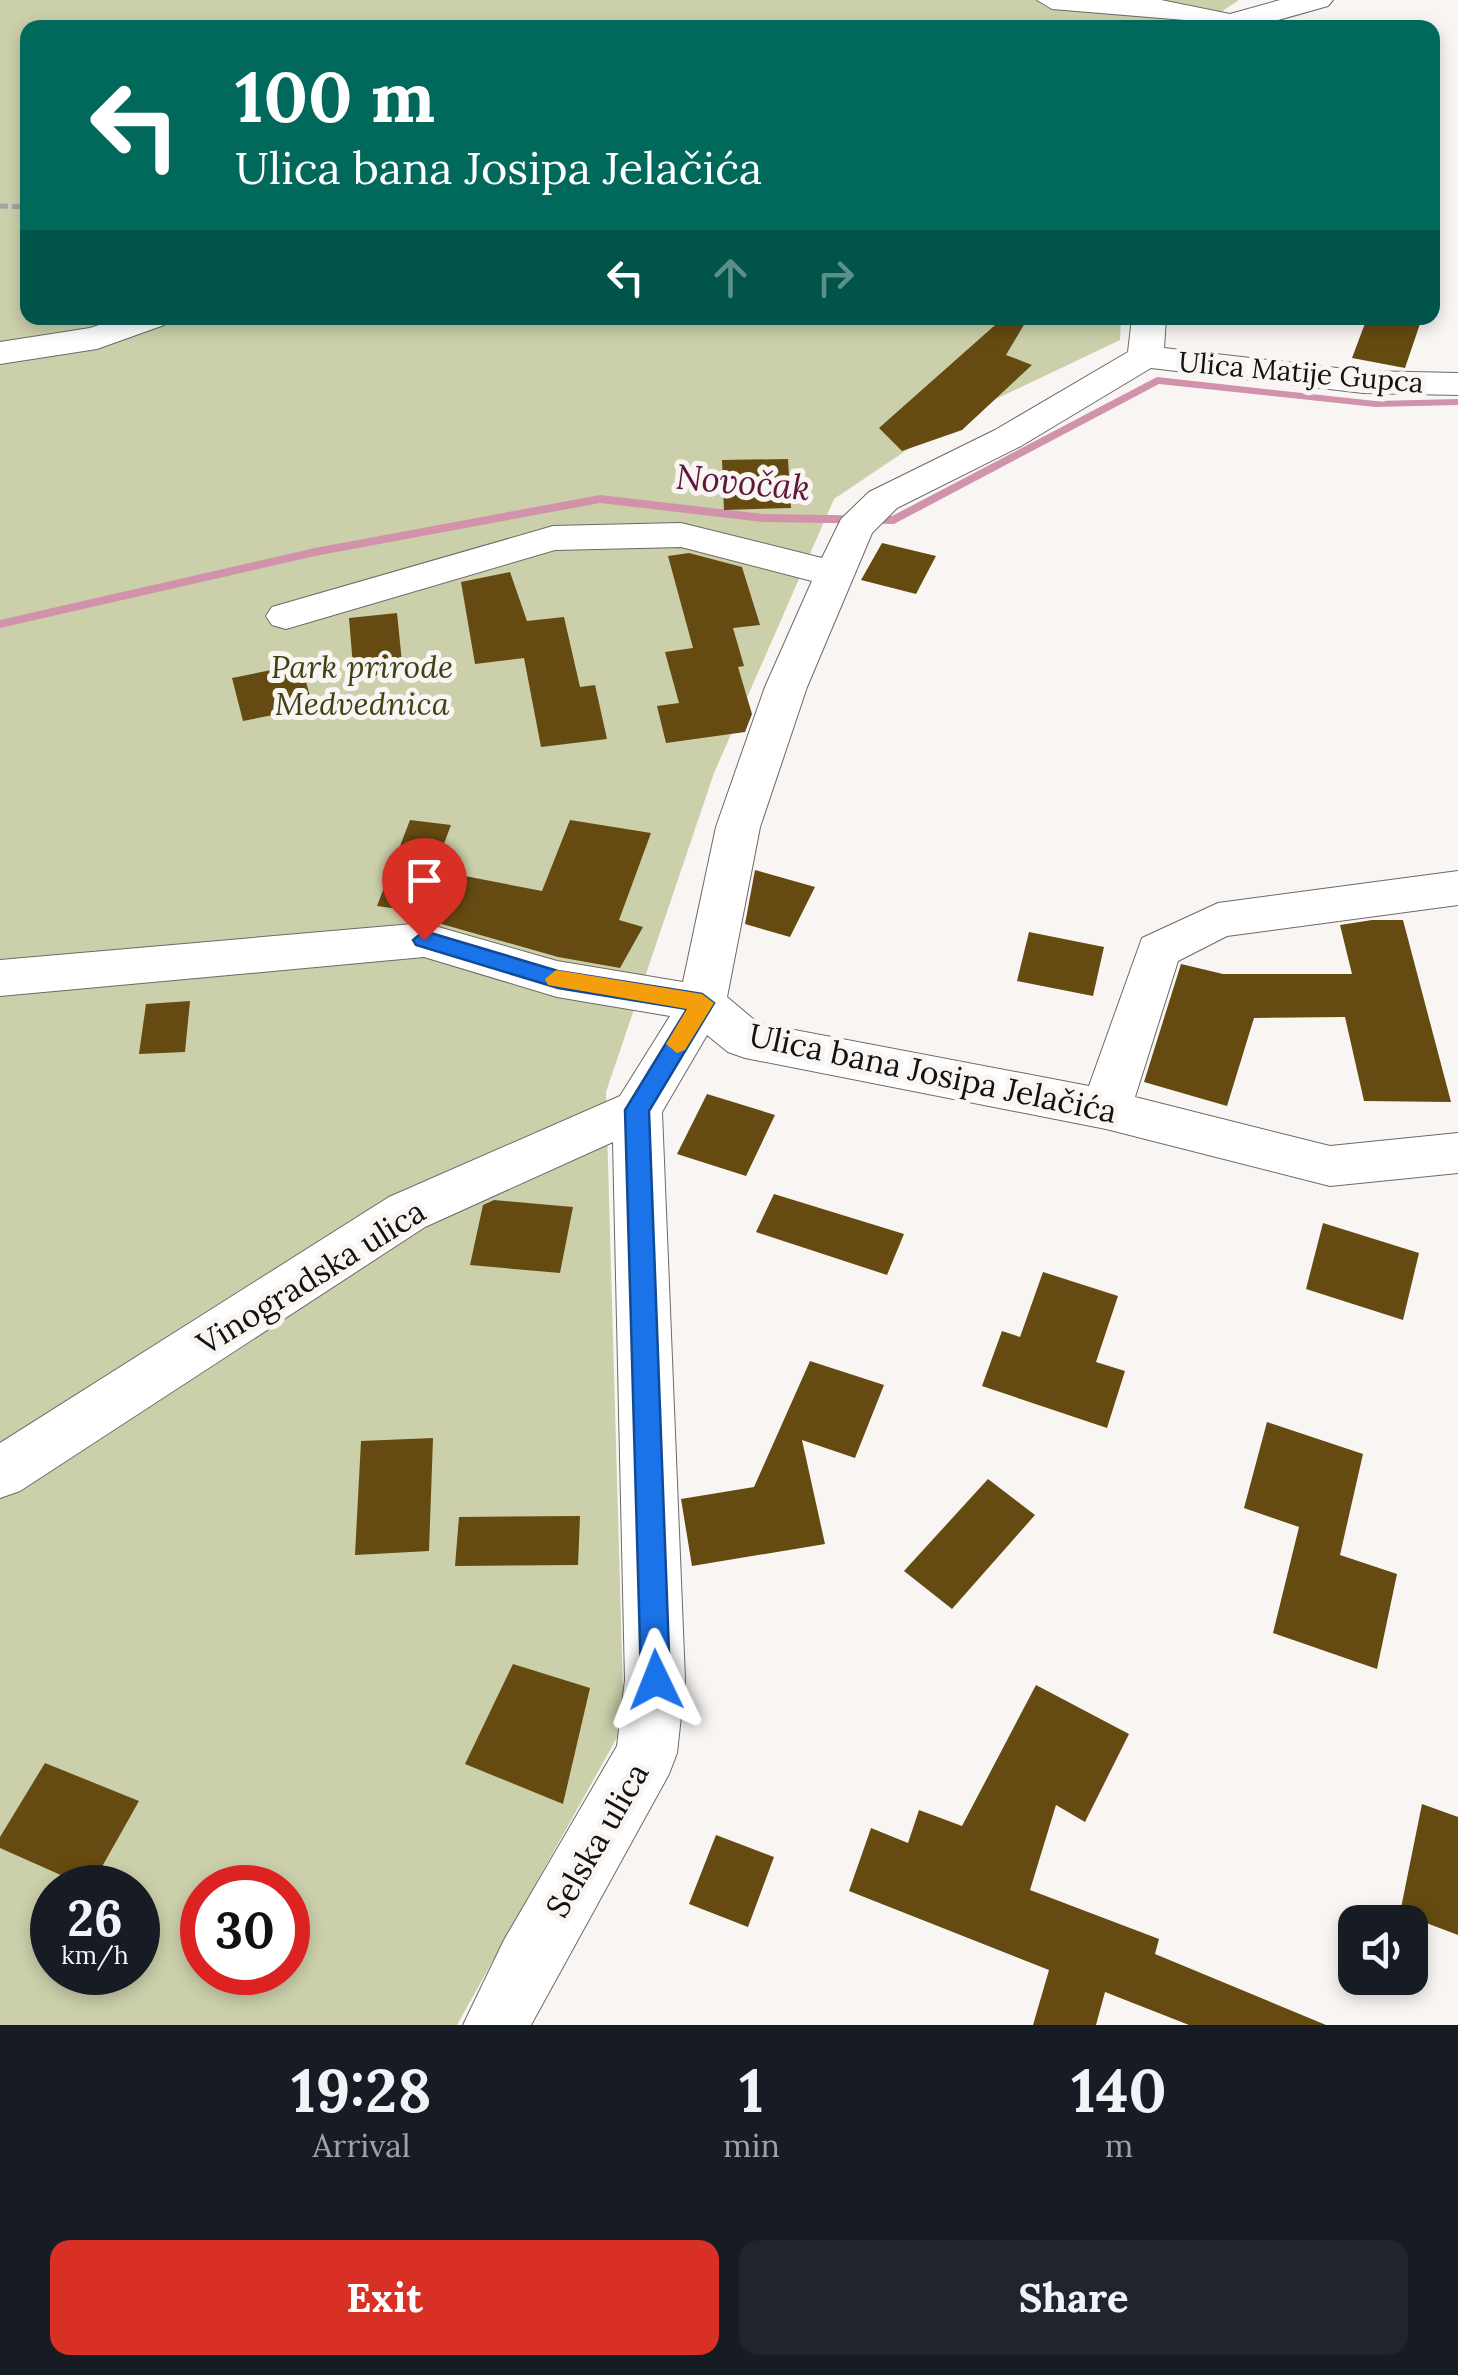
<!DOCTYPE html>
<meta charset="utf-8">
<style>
:root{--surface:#171b24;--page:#20242c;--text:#f1f3f6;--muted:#9ea1a6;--accent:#d93025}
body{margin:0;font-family:Lora,serif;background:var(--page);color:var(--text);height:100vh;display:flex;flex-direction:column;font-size:38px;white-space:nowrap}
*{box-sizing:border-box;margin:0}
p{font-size:32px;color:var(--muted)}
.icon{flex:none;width:55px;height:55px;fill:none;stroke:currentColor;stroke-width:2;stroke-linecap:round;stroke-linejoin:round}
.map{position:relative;height:2025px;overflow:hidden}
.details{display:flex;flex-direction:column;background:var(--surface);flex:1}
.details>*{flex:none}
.top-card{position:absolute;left:20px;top:20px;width:1420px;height:305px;border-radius:20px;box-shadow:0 5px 15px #0003;background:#00695c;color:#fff;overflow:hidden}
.fabs{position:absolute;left:1338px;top:1905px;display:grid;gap:20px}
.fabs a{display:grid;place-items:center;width:90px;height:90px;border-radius:20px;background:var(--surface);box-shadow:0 5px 15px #0003;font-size:50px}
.speed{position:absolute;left:30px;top:1865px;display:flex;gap:20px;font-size:50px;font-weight:700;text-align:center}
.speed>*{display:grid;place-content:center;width:130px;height:130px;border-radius:50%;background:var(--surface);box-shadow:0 5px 15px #0003;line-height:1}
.speed small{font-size:25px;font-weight:400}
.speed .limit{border:15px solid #d22;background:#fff;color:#111}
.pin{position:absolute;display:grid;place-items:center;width:85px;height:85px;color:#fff;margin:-102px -42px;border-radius:50% 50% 50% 0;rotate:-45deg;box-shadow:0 0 10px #0007}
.pin .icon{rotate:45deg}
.me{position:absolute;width:110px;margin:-55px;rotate:358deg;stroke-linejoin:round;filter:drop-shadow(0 0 8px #0008)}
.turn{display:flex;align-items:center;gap:35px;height:210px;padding:0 50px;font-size:45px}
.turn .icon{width:130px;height:130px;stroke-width:2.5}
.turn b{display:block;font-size:70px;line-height:85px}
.lanes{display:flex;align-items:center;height:95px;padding:0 50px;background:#0003;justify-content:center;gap:50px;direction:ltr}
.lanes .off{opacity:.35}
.eta{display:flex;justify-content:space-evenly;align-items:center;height:170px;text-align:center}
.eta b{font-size:60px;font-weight:800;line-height:70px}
.action{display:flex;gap:20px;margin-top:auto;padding:20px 50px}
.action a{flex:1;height:115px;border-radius:20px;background:var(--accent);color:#fff;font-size:40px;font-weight:800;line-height:115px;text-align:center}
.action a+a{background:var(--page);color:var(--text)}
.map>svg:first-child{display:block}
.green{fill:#cbcfaa;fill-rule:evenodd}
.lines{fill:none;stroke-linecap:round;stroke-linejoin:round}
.stream{fill:#d193ab;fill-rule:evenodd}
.building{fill:#654b11}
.street-casing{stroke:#6d6a68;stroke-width:2}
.path{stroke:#a6a4a2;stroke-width:5;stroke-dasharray:8 4;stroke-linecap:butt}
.street{fill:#fff;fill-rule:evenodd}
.route{fill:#1a73e8;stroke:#114b97;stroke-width:2.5}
.slow{fill:#f59e0b}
.labels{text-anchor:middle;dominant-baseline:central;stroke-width:10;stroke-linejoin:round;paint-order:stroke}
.far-street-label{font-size:28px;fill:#131211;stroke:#f8f5f3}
.park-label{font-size:32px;font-style:italic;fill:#3e4113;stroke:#f8f5f3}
.street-label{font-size:32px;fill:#131211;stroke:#f8f5f3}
.water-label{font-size:35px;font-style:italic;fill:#5e163a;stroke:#f8f5f3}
</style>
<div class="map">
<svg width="1458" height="2025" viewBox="0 0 1458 2025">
<rect width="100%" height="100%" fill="#f8f5f3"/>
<!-- green -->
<path class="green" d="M0,0H1239L1197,28H28V318H1121L1120,340L950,421L834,499L714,773L606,1092L624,1725L457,2025H0ZM52,1888H138V1972H52ZM202,1888H288V1972H202Z"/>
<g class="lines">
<!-- stream -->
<path class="stream" d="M1157,377L1375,401L1458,399V405L1375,407L1159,384L894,524L763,522L600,503L315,556L0,628V620L315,548L600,495L763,514L892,516Z"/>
</g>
<!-- building -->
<path class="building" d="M1003,318H1028L1006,355L1032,365L962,430L902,451L879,428Z
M1367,318H1422L1405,368L1352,358Z
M788,459L791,508L724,510L722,460Z
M882,543L936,556L916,594L861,580Z
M689,553L742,567L760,625L733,628L744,666L738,667L752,714L745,732L666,743L657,706L679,703L665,652L693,648L668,556Z
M510,572L527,621L564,617L580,687L595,685L607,739L541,747L524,658L475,664L461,582Z
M397,613L403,672L354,678L349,618Z
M301,664L313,707L243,721L232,678Z
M410,820L451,825L434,870L542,891L570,820L651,833L619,920L643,927L620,968L558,957L431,921L434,914L377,906Z
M755,870L815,887L790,937L745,924Z
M1372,920H1403L1451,1102L1364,1101L1345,1017L1254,1018L1227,1106L1144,1082L1181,964L1223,974H1352L1340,925Z
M1029,932L1104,947L1093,996L1017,981Z
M190,1001L185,1052L139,1054L146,1004Z
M707,1094L775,1115L746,1176L677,1154Z
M774,1194L904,1234L887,1275L756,1232Z
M494,1200L573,1207L560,1273L470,1265L483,1205Z
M1323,1223L1419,1253L1403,1320L1306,1289Z
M1043,1272L1118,1296L1096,1362L1125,1371L1107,1428L982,1386L1002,1331L1020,1337Z
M810,1361L884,1385L855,1458L802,1440L825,1544L692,1566L681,1499L754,1487Z
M1267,1422L1363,1454L1340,1555L1397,1574L1377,1669L1273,1633L1299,1527L1244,1508Z
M433,1438L429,1551L355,1555L361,1441Z
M988,1479L1035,1515L952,1609L904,1571Z
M580,1516L578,1565L455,1566L459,1517Z
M513,1664L590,1688L563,1804L465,1764Z
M1036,1685L1129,1734L1085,1822L1056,1805L1030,1890L1159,1939L1155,1954L1326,2025H1189L1105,1992L1096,2025H1033L1049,1970L849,1891L871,1828L908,1843L919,1810L962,1826Z
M45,1763L139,1801L90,1888L0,1848V1837Z
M1422,1804L1458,1817V1935L1400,1913Z
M716,1835L774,1857L748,1927L689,1904Z"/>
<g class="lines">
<!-- street casing -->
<g class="street-casing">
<path id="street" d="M1037,0H1161L1230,14L1280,0H1333L1328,6L1250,28H1209L1185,20L1052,9Z
M120,318H169L164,325L97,349L0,364V342L90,328Z
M1132,318H1166L1164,348L1363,371L1458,373V395L1363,393L1151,368L1021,446L897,508L872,533L807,687L760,827L727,997L758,1023L1089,1086L1142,938L1218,903L1458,871V905L1227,936L1178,961L1135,1097L1330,1146L1458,1133V1173L1330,1186L1106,1129L745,1058L728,1052L707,1035L662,1112L685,1680L677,1753L669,1774L531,2025H463L504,1940L617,1746L625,1680L613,1142L425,1227L20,1491L0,1498V1443L389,1197L620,1096L670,1016L557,997L424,957L0,996V960L424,923L557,961L683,982L716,827L765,687L812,581L681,547L555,550L286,629L272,625L266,616L272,607L553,526L681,523L822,558L841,519L869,492L995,430L1128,352Z"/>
</g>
<!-- path -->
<path class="path" d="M0,206L28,207"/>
<!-- street -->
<use href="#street" class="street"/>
</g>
<!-- route -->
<path class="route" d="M424,931L558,971L702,994L714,1003L649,1111L670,1680L666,1689L656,1693L645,1689L641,1680L625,1110L687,1009L558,988L416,945L413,940Z"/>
<!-- slow -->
<path class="slow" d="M556,970L702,994L714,1003L685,1050L677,1053L666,1044L687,1009L548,985L545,979Z"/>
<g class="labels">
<!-- far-street labels -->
<g class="far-street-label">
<text transform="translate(1301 372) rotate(5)">Ulica Matije Gupca</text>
</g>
<!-- park labels -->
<g class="park-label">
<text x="362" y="666">Park prirode<tspan x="362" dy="37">Medvednica</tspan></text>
</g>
<!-- street labels -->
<g class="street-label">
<text transform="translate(933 1073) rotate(12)">Ulica bana Josipa Jelačića</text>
<text transform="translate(311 1277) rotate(-32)">Vinogradska ulica</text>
<text transform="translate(597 1840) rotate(-60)">Selska ulica</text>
</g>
<!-- water labels -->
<g class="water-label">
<text transform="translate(743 482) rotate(5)">Novočak</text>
</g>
</g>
</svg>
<div class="fabs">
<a><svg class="icon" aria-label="sound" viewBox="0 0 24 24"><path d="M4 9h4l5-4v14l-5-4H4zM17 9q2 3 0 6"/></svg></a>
</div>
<div class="speed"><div>26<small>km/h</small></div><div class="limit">30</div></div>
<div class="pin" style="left:424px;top:940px;background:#d93025"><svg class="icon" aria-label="arrive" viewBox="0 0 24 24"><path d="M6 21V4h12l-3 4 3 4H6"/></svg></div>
<svg class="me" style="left:656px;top:1680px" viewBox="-20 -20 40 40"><path d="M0-17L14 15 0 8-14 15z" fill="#1a73e8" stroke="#fff" stroke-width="4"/></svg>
<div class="top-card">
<div class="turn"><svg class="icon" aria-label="left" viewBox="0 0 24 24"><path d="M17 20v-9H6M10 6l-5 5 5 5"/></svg><div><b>100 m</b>Ulica bana Josipa Jelačića</div></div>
<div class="lanes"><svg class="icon" aria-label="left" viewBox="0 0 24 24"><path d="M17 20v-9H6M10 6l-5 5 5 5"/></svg><svg class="icon off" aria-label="ahead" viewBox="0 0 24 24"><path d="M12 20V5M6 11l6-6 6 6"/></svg><svg class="icon off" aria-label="right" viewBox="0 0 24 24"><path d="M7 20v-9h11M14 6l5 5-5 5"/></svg></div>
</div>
</div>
<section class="details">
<div class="eta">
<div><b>19:28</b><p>Arrival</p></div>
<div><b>1</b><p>min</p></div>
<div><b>140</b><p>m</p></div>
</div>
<div class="action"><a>Exit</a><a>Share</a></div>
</section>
